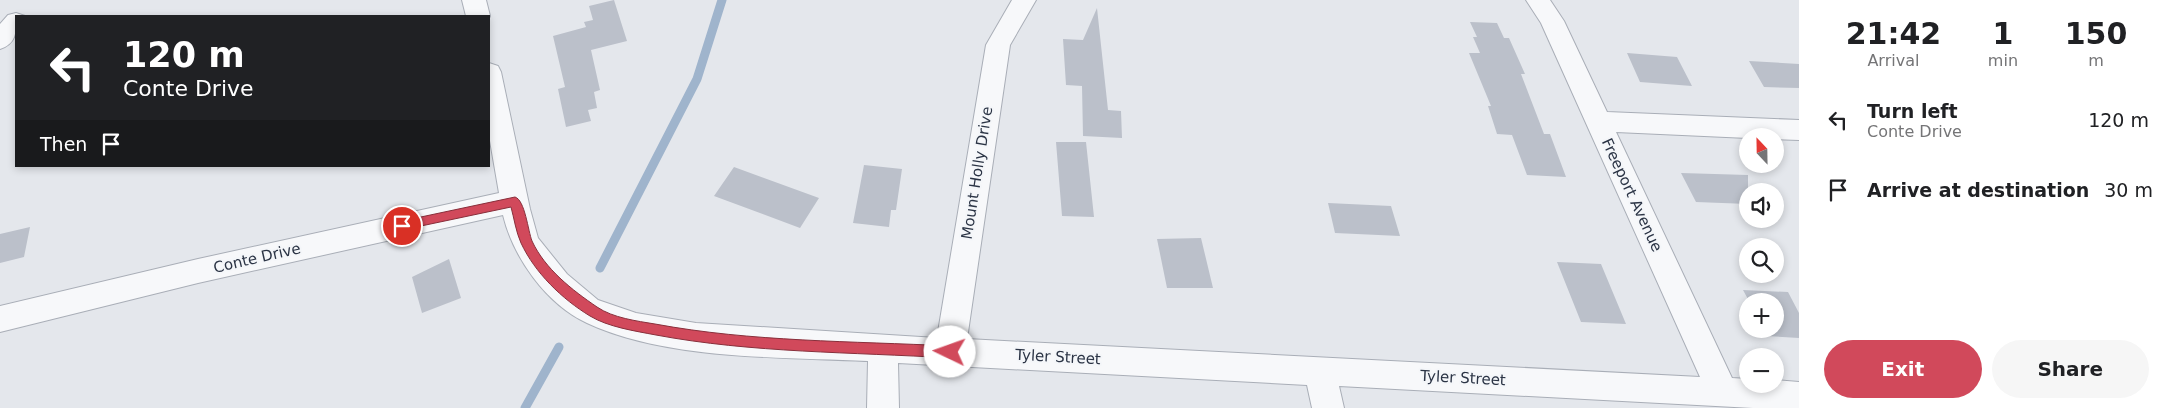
<!DOCTYPE html>
<meta charset="utf-8">
<style>
:root{--surface:#fff;--page:#f6f6f6;--text:#202124;--muted:#757577;--accent:#d1495b}
body{margin:0;font-family:"DejaVu Sans",sans-serif;background:var(--page);color:var(--text);height:100vh;display:flex;flex-direction:column;font-size:19px;white-space:nowrap}
*{box-sizing:border-box;margin:0}
p{font-size:16px;color:var(--muted)}
.icon{flex:none;width:28px;height:28px;fill:none;stroke:currentColor;stroke-width:2;stroke-linecap:round;stroke-linejoin:round}
.map{position:relative;flex:1;overflow:hidden}
.side{display:flex;flex-direction:column;background:var(--surface);width:375px}
.side>*{flex:none}
.hud{position:absolute;left:15px;top:15px;width:475px;height:152px;border-radius:0px;box-shadow:0 2px 8px #0003;background:#202124;color:#fff;overflow:hidden}
.needle{width:32px;rotate:338deg}
.controls{position:absolute;left:1739px;top:128px;display:grid;gap:10px}
.controls a{display:grid;place-items:center;width:45px;height:45px;border-radius:50%;background:var(--surface);box-shadow:0 2px 8px #0003;font-size:25px}
.pin{position:absolute;display:grid;place-items:center;width:42px;height:42px;color:#fff;margin:-21px;border:2px solid #fff;border-radius:50%;box-shadow:0 1px 5px #0007}
.me{position:absolute;width:55px;margin:-28px;rotate:273deg;stroke-linejoin:round;filter:drop-shadow(0 0 4px #0008)}
.turn{display:flex;align-items:center;gap:18px;height:105px;padding:0 25px;font-size:22px}
.turn .icon{width:65px;height:65px;stroke-width:2.5}
.turn b{display:block;font-size:35px;line-height:42px}
.then{display:flex;align-items:center;height:48px;padding:0 25px;background:#0003;gap:10px;font-size:19px}
.eta{display:flex;justify-content:space-evenly;align-items:center;height:85px;text-align:center}
.eta b{font-size:30px;font-weight:700;line-height:35px}
.primary-button{display:flex;gap:10px;margin-top:auto;padding:10px 25px}
.primary-button a{flex:1;height:58px;border-radius:30px;background:var(--accent);color:#fff;font-size:20px;font-weight:700;line-height:58px;text-align:center}
.primary-button a+a{background:var(--page);color:var(--text)}
ul{padding:0;list-style:none}
li{display:flex;align-items:center;gap:15px;height:70px;padding:0 25px}
li div{flex:1}
li b{display:block;font-size:19px}
li em{font-style:normal}
main{display:flex;flex:1;min-height:0}
.map>svg:first-child{display:block}
.lines{fill:none;stroke-linecap:round;stroke-linejoin:round}
.stream{stroke:#9fb4cc;stroke-width:9}
.building{fill:#bbc0ca}
.minor-casing{stroke:#a9aeb7;stroke-width:2}
.minor{fill:#f7f8fa;fill-rule:evenodd}
.route{fill:#d1495b;stroke:#882f3b}
.labels{text-anchor:middle;dominant-baseline:central;stroke-width:4;stroke-linejoin:round;paint-order:stroke}
.street-label{font-size:15px;fill:#2b3445;stroke:#f4f6f9}
</style>
<main>
<div class="map">
<svg width="1799" height="408" viewBox="0 0 1799 408">
<rect width="100%" height="100%" fill="#e4e7ec"/>
<g class="lines">
<!-- stream -->
<path class="stream" d="M600,268L697,79L722,0
M525,408L559,347"/>
</g>
<!-- building -->
<path class="building" d="M614,0L627,41L591,50L600,90L594,92L597,108L588,110L591,121L566,127L558,89L565,87L553,36L586,27L584,22L593,20L589,6Z
M1097,8L1108,110L1121,111L1122,138L1083,136L1082,86L1066,85L1063,39L1083,40Z
M1470,22L1497,23L1504,38H1509L1525,74H1521L1544,134H1550L1566,177L1527,175L1512,135L1497,134L1488,106H1491L1469,53H1480L1473,37H1477Z
M1627,53L1677,57L1692,86L1640,82Z
M1749,61L1799,64V88L1764,87Z
M1056,142H1086L1094,217L1062,216Z
M864,165L902,169L896,210H891L889,227L853,223Z
M734,167L819,198L800,228L714,196Z
M1681,173L1748,175V204L1696,202Z
M1328,203L1391,206L1400,236L1335,233Z
M30,227L24,257L0,263V234Z
M1201,238L1213,288H1167L1157,239Z
M449,259L461,298L422,313L412,277Z
M1557,262L1601,264L1626,324L1581,322Z
M1743,290L1788,292L1799,313V338L1766,336L1763,329H1775V301H1749Z"/>
<g class="lines">
<!-- minor casing -->
<g class="minor-casing">
<path id="minor" d="M462,0H486L490,16L489,18L466,16Z
M1012,0H1036L1010,45L967,339L1700,377L1541,23L1526,0H1550L1564,21L1607,112L1799,120V140L1775,139V136L1748,138L1616,132L1732,378L1748,379V384H1775V380L1799,382V408H1753L1339,386L1344,408H1312L1307,385L898,363L899,408H867L868,361C781,357 666,360 587,323C546,304 513,257 503,215L198,283L0,332V306L198,259L499,193L489,135V63L498,66L501,72L530,209L538,238L567,274L598,300L636,313L696,323L937,338L986,45Z
M16,13L25,16H16C16,32 17,43 0,49V24L8,15Z"/>
</g>
<!-- minor -->
<use href="#minor" class="minor"/>
</g>
<!-- route -->
<path class="route" d="M515,197C525,200 528,231 532,241C545,269 572,290 597,307C613,318 637,321 655,324C752,342 852,341 950,346L956,352L950,358C852,352 752,353 656,335C635,331 608,327 590,316C562,299 535,273 521,243C516,232 514,218 511,207L402,230L396,226L402,221Z"/>
<g class="labels">
<!-- street labels -->
<g class="street-label">
<text transform="translate(977 173) rotate(-81)">Mount Holly Drive</text>
<text transform="translate(1632 195) rotate(65)">Freeport Avenue</text>
<text transform="translate(257 258) rotate(-13)">Conte Drive</text>
<text transform="translate(1058 357) rotate(3)">Tyler Street</text>
<text transform="translate(1463 378) rotate(3)">Tyler Street</text>
</g>
</g>
</svg>
<div class="controls">
<a><svg class="needle" viewBox="-14 -14 28 28"><path d="M0-13l5 13h-10z" fill="#e53935"/><path d="M0 13l5-13h-10z" fill="#757577"/></svg></a>
<a><svg class="icon" aria-label="sound" viewBox="0 0 24 24"><path d="M4 9h4l5-4v14l-5-4H4zM17 9q2 3 0 6"/></svg></a>
<a><svg class="icon" aria-label="search" viewBox="0 0 24 24"><circle cx="10" cy="10" r="6"/><path d="M15 15l6 6"/></svg></a>
<a>+</a>
<a>−</a>
</div>
<div class="pin" style="left:402px;top:226px;background:#d93025"><svg class="icon" aria-label="arrive" viewBox="0 0 24 24"><path d="M6 21V4h12l-3 4 3 4H6"/></svg></div>
<svg class="me" style="left:950px;top:352px" viewBox="-20 -20 40 40"><circle r="19" fill="#fff"/><path d="M0-13L10 11 0 6-10 11z" fill="#d1495b"/></svg>
<div class="hud">
<div class="turn"><svg class="icon" aria-label="left" viewBox="0 0 24 24"><path d="M17 20v-9H6M10 6l-5 5 5 5"/></svg><div><b>120 m</b>Conte Drive</div></div>
<div class="then">Then<svg class="icon" aria-label="arrive" viewBox="0 0 24 24"><path d="M6 21V4h12l-3 4 3 4H6"/></svg></div>
</div>
</div>
<section class="side">
<div class="eta">
<div><b>21:42</b><p>Arrival</p></div>
<div><b>1</b><p>min</p></div>
<div><b>150</b><p>m</p></div>
</div>
<ul>
<li><svg class="icon" aria-label="left" viewBox="0 0 24 24"><path d="M17 20v-9H6M10 6l-5 5 5 5"/></svg><div><b>Turn left</b><p>Conte Drive</p></div><em>120 m</em></li>
<li><svg class="icon" aria-label="arrive" viewBox="0 0 24 24"><path d="M6 21V4h12l-3 4 3 4H6"/></svg><div><b>Arrive at destination</b></div><em>30 m</em></li>
</ul>
<div class="primary-button"><a>Exit</a><a>Share</a></div>
</section>
</main>
